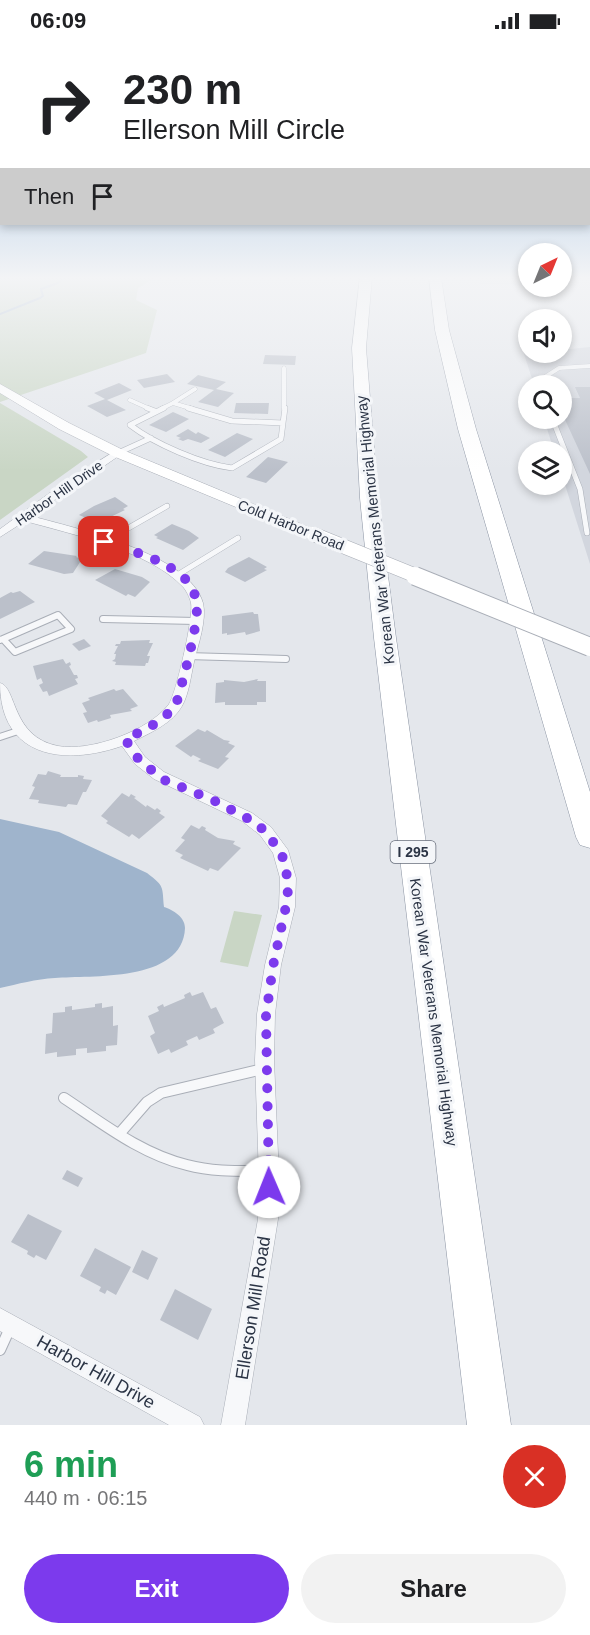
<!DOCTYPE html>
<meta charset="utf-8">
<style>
:root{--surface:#fff;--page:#f2f2f2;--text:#202124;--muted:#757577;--accent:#7c3aed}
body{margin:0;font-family:Helvetica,sans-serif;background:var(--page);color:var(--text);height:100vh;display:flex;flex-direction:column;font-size:22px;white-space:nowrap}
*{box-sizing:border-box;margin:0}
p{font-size:20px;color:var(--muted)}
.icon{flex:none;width:33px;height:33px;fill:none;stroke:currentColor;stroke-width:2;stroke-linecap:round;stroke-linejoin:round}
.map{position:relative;height:1383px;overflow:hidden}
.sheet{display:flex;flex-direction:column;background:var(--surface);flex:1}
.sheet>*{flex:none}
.top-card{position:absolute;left:0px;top:0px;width:591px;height:183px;box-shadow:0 3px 9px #0003;background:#fff;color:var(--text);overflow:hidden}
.needle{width:39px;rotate:43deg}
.tools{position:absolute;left:518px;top:201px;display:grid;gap:12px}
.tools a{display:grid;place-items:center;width:54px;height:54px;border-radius:50%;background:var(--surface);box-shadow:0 3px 9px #0003;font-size:30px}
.pin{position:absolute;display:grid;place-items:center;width:51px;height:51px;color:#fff;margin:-26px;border-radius:12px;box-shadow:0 3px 9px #0006}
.me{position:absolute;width:66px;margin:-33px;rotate:359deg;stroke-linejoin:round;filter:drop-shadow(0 0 4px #0008)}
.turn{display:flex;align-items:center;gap:21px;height:126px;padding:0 24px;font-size:27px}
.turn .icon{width:78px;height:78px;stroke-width:2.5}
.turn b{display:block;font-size:42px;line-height:51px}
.then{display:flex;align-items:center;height:57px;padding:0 24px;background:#0003;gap:12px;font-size:22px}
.round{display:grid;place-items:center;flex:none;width:63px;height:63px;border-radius:32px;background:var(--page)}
.headline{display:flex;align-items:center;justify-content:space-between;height:102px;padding:0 24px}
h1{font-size:36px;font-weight:700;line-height:45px;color:#1e9e55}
.action{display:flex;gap:12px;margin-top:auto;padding:12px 24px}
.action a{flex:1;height:69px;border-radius:36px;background:var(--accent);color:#fff;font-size:24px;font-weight:700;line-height:69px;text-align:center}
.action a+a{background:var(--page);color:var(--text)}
.status{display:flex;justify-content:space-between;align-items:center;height:42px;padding:0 30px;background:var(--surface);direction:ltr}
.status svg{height:16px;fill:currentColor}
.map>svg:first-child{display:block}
.built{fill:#d2d6de}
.green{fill:#c9d6c5}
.water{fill:#9fb4cc}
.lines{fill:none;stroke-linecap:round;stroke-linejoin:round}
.stream{stroke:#9fb4cc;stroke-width:2}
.building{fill:#bbc0ca}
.lane-far4-casing{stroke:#a9aeb7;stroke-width:4.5}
.lane-far3-casing{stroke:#a9aeb7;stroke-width:6}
.lane-far2-casing{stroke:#a9aeb7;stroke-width:8}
.lane-far1-casing{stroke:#a9aeb7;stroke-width:10}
.lane-casing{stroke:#a9aeb7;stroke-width:12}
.street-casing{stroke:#a9aeb7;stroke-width:1}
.secondary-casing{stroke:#a9aeb7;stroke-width:1}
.highway-casing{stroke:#8b94a3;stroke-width:1}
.lane-far4{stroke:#f7f8fa;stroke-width:4}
.lane-far3{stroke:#f7f8fa;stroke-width:5}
.lane-far2{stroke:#f7f8fa;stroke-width:6}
.lane-far1{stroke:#f7f8fa;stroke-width:8}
.lane{stroke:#f7f8fa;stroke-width:10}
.street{fill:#f7f8fa;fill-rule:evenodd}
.secondary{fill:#fff;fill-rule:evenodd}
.highway{fill:#fff;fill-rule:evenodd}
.secondary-bridge-far1-casing{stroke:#a9aeb7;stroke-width:15;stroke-linecap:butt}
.secondary-bridge-casing{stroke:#a9aeb7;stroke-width:20;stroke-linecap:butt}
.secondary-bridge-far1{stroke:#fff;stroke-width:14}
.secondary-bridge{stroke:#fff;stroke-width:18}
.route{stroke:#7c3aed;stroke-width:10;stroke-dasharray:0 18}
.labels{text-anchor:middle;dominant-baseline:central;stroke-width:6;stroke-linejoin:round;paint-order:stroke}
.far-street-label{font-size:14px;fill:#2b3445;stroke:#f4f6f9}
.shield{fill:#f4f6f9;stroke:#676e7b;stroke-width:1.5}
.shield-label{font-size:14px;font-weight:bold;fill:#2b3445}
.street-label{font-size:15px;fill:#2b3445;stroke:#f4f6f9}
.near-street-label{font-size:18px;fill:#2b3445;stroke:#f4f6f9}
</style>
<div class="status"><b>06:09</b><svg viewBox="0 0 49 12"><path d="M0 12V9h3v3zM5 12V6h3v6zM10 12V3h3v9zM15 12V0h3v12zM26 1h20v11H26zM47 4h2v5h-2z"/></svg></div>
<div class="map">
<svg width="590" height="1383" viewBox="0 0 590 1383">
<rect width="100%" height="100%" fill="#e4e7ec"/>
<!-- built -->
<path class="built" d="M480,235H528V243L480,242Z
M590,305V522L561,430V410L554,409L544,377L561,376V344L534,343L524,312L561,310V308Z"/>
<!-- green -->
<path class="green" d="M0,235H155L138,246L136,258L157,268L146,311L0,360Z
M0,361L81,409L88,415L0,478Z
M234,869L262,873L248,925L220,920Z"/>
<!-- water -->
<path class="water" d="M0,777L59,790L147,831C165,845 162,844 164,865C173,868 185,875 185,886C183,941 90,933 55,936C36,937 18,942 0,946Z"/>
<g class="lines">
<!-- stream -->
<path class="stream" d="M0,272L40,256L43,254L41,247L58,241L65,235"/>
</g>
<!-- building -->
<path class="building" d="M265,313L296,314L295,323L263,322Z
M167,332L175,340L144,346L137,338Z
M198,333L226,340L216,347L234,351L218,365L198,360L214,348L187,342Z
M119,341L132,348L107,358L126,368L107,375L87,364L105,357L94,351Z
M575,345H590V432L561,369V356H580Z
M236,361H269L268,372L234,371Z
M173,370L189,377L166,390L149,383Z
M188,387L196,392L198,390L210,396L201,401L188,397L183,399L178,397L181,396L176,394Z
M237,391L253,397L225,415L208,408Z
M268,415L288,420L266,441L246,435Z
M115,455L128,464L123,467L125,468L98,481L79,473L94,464Z
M172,482L189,489L199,496L183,508L156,496L158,495L154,493Z
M44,509L77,514L76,515L82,517L73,531L64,532L28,522Z
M249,515L267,525L264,527L267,528L245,540L225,530L228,526Z
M115,527L142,535L150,540L135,555L128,552L126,554L95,538Z
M20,549L35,560L0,577V556L11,550L13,551Z
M253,570L254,572H258L260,589L246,593L245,590L227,593V591L222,592V574Z
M84,597L91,604L79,609L72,602Z
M150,598L149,601H153L147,614H150L148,621H146L145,624L115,623L116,620L112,619L115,617L116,612H114L118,604H115L116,602H120L121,599Z
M63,617L66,622L70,620L71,623L69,624L74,633H77L78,636L75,637L78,642L49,654L47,649L43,650L39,643L43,641L41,636L37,638L33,624Z
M258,637L257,639H266V660H257V663H225V660L215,661L216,641L224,640V638L244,640Z
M114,647L116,649L123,647L138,664L130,667L132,669L110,673L111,676L98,680L97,678L88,681L83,671L87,670L82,661L90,658L88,656Z
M198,687L205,690L207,688L224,698L230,699L228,701L235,704L225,715L229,716L218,727L198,719L201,717L193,713L191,715L175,704Z
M48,729L61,733L60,735H78V733L84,734L83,737L92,738L86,750H83L77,763L68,762L66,765L38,761L39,758L29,757L35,745L32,744L38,732L46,733Z
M122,751L129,755L131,752L136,755L134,756L146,765L147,763L155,768L157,766L161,769L159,771L165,775L139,797L132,792L129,795L106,781L108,779L101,774Z
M191,783L199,787L202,784L206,786L205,788L218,796L235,799L233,802L241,806L218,829L210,826L208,829L180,816L183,813L175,809L185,798L181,796Z
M190,950L192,954L203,950L211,967L216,965L224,981L213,987L215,991L199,998L197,994L186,999L188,1003L171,1011L169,1007L158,1012L150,994L155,991L148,974L159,969L157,965L163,962L164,965L185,956L184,953Z
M102,961V966L113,964V984L118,983L117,1003L106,1004V1009L87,1011V1006L76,1007V1013L57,1015V1010L45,1012L46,992L52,991L53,971L65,970V965L72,964V968L95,965V962Z
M67,1128L83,1136L78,1145L62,1137Z
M28,1172L62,1189L46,1218L36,1213L34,1216L27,1212L28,1209L11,1200Z
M95,1206L131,1225L116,1253L107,1248L105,1252L99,1249L101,1245L80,1234Z
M142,1208L158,1216L148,1238L132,1230Z
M175,1247L212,1267L198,1298L160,1278Z"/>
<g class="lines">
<!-- lane-far4 casing -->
<g class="lane-far4-casing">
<path id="lane-far4" d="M284,326V367
M546,344L545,335L559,326L590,324
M130,358L150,367
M173,361L195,347
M161,367L173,361L193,367"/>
</g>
<!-- lane-far3 casing -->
<g class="lane-far3-casing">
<path id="lane-far3" d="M147,366L155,369
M164,366L130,383C155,402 201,422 232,426L281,397L283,381
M188,366L232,379L283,381
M552,376L580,447L587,491
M283,381L285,366
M118,411L151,396
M104,500L167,464
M179,532L238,496"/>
</g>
<!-- lane-far2 casing -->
<g class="lane-far2-casing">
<path id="lane-far2" d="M58,573L71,587L15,610L3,597Z
M103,577L196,579
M0,598L3,597
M187,614L286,617
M0,695L21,688"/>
</g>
<!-- lane-far1 casing -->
<g class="lane-far1-casing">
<path id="lane-far1" d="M258,1028L263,1027"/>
</g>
<!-- lane casing -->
<g class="lane-casing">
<path id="lane" d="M64,1056C102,1081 141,1112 187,1123C213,1130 239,1129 266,1129
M120,1091L147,1060L161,1051L263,1027
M0,1308L10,1286"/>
</g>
<!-- street casing -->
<g class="street-casing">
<path id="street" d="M115,409L123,411L31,474C75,486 190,512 203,561C207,578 198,603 194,620C191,633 189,652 182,664C173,681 150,691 134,699L145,715L164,730L252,771L271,785L288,808L296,836L295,865L281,923L275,972L274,1018L279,1136L278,1177L245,1383H221L258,1177L259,1136L255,1018L257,972L265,923L279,865L280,836L273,811L260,793L242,779L154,737L135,722L122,704C64,724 0,716 0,641C17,645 11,695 58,704C90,710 149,689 169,662C176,652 194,574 191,561C190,556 186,548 183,545C150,509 71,492 25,479L0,495V487L58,445Z
M0,1266L200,1375L204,1383H169L0,1289Z"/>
</g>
<!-- secondary casing -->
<g class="secondary-casing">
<path id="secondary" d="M0,342L69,381L123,408L318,489L321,492L313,497L308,495L113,414L59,387L0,351Z"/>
</g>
<!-- highway casing -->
<g class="highway-casing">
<path id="highway" d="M360,235H372L366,306L378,456L396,596L511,1383H467L374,596L360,456L352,306Z
M429,235H441L449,288L476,387L590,750V806L580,803L576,795L458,387L435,288Z"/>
</g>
<!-- lane-far4 -->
<use href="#lane-far4" class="lane-far4"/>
<!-- lane-far3 -->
<use href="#lane-far3" class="lane-far3"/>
<!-- lane-far2 -->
<use href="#lane-far2" class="lane-far2"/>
<!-- lane-far1 -->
<use href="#lane-far1" class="lane-far1"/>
<!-- lane -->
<use href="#lane" class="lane"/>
<!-- street -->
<use href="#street" class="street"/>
<!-- secondary -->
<use href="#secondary" class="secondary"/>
<!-- highway -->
<use href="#highway" class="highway"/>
<!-- secondary-bridge-far1 casing -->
<g class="secondary-bridge-far1-casing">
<path id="secondary-bridge-far1" d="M313,492L419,535"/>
</g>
<!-- secondary-bridge casing -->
<g class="secondary-bridge-casing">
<path id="secondary-bridge" d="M415,534L590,605"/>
</g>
<!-- secondary-bridge-far1 -->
<use href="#secondary-bridge-far1" class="secondary-bridge-far1"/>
<!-- secondary-bridge -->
<use href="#secondary-bridge" class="secondary-bridge"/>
</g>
<!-- sky -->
<linearGradient id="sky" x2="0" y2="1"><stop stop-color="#8bb4dd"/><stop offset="0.55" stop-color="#f3f4f6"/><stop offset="1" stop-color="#f3f4f6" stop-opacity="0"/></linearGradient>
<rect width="590" height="429" fill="url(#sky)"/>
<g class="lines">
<!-- route -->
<path class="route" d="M104,500C130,509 167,517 187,539C192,546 197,555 197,564C197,590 183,637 176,663C162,680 145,688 125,697L139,718L164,738L213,758L258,782L279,807L286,823L288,855L273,924L266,974L269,1145"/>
</g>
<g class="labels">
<!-- far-street labels -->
<g class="far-street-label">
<text transform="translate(59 451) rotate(-35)">Harbor Hill Drive</text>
<text transform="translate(291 483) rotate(22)">Cold Harbor Road</text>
</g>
<!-- shield labels -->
<rect class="shield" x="390.5" y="799" width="45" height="22" rx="4.5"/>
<g class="shield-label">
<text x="413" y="810">I 295</text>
</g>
<!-- street labels -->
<g class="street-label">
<text transform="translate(375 488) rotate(-96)">Korean War Veterans Memorial Highway</text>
<text transform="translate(434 970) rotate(82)">Korean War Veterans Memorial Highway</text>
</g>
<!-- near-street labels -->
<g class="near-street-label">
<text transform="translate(253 1266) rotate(-81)">Ellerson Mill Road</text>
<text transform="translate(96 1330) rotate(29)">Harbor Hill Drive</text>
</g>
</g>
</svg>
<div class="tools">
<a><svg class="needle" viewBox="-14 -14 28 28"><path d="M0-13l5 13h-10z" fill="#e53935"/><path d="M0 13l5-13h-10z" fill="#757577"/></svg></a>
<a><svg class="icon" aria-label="sound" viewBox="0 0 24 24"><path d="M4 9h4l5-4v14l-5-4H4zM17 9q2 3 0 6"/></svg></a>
<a><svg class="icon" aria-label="search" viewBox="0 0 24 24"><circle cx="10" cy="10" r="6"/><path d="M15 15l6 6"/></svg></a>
<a><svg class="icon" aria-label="layers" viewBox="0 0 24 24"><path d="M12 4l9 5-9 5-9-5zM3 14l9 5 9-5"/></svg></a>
</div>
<div class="pin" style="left:104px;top:500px;background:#d93025"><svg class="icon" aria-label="arrive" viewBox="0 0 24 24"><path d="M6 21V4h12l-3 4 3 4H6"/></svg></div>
<svg class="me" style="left:269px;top:1145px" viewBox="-20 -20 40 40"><circle r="19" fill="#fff"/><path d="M0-13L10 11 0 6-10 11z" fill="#7c3aed"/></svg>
<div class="top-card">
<div class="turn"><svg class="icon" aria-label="right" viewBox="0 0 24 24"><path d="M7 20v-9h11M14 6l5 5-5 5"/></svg><div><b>230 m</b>Ellerson Mill Circle</div></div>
<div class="then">Then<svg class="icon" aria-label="arrive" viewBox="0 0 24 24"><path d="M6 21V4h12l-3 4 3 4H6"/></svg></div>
</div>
</div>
<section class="sheet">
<div class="headline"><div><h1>6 min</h1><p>440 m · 06:15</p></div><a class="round" style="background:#d93025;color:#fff"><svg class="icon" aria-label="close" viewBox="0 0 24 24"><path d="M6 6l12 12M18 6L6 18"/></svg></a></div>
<div class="action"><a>Exit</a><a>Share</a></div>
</section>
